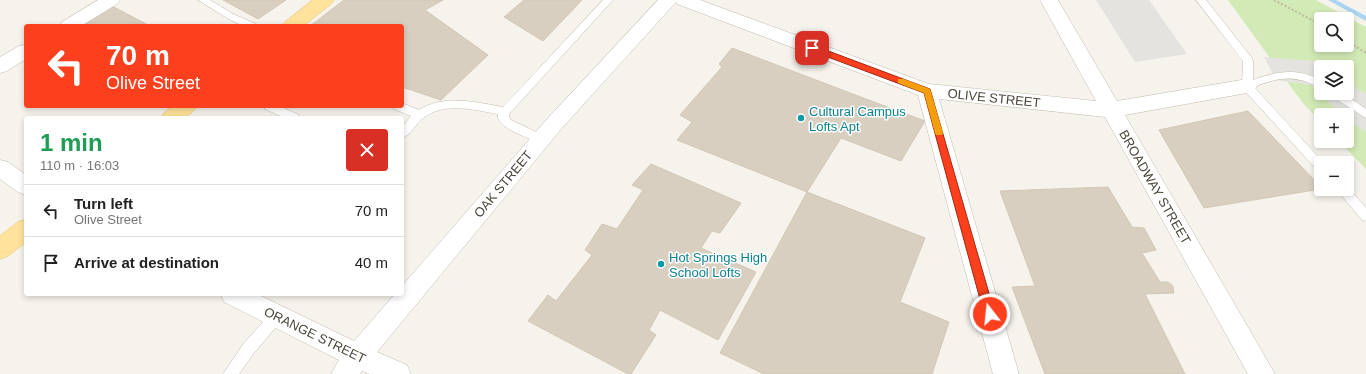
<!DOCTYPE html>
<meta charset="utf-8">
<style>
:root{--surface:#fff;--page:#f6f6f6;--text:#222;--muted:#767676;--line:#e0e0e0}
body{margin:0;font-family:Arial,sans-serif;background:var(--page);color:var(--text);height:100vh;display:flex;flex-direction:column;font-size:15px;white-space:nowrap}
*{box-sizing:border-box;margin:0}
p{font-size:13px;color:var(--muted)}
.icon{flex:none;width:22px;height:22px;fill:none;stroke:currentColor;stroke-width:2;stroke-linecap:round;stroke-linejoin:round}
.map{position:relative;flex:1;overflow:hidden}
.sheet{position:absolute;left:24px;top:116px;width:380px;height:180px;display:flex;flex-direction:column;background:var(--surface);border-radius:4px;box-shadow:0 2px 6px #0003}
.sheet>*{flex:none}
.hud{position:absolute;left:24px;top:24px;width:380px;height:84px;border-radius:4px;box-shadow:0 2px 6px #0003;background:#fc3f1d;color:#fff;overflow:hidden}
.fabs{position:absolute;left:1314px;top:12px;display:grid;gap:8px}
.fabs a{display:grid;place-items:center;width:40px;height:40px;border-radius:4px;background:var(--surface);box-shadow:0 2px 6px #0003;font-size:20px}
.pin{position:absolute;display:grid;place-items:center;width:34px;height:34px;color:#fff;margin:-17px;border-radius:8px;box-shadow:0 2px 6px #0006}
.me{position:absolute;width:44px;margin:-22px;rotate:344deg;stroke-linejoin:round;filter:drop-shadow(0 0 3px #0008)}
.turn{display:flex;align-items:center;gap:14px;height:84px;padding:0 16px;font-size:18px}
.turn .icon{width:52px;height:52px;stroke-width:2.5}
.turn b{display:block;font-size:28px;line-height:34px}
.round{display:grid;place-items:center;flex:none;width:42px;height:42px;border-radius:4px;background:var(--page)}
.headline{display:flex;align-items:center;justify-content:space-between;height:68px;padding:0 16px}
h1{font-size:24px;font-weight:700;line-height:30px;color:#1e9e55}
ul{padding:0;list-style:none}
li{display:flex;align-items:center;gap:12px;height:52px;padding:0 16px;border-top:1px solid var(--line)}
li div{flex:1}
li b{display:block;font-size:15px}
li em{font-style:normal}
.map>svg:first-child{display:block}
.green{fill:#d2eab5;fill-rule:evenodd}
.parking{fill:#e5e3e0}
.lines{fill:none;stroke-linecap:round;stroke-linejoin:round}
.stream{fill:#a9d4f2;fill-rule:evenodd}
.building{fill:#d8cfc1;stroke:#d3c7b4}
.service-casing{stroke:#c2bbae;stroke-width:1}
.minor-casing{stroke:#c2bbae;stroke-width:1}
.primary-casing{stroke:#e6c16a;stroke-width:1}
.path{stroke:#c4b79f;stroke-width:2;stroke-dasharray:2 2;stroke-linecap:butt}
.service{fill:#fff;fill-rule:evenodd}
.minor{fill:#fff;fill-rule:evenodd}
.primary{fill:#ffe39c;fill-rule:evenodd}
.route{fill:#fc3f1d;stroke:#a42913}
.slow{fill:#f59e0b}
.culture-dot{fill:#0f9aa8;stroke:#fff;stroke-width:1.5}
.labels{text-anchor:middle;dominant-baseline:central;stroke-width:3;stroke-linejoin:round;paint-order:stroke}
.street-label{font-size:13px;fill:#4b4439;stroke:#fff}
.culture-label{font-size:13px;fill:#0d838f;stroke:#fff;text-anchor:start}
</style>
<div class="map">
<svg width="1366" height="374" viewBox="0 0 1366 374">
<rect width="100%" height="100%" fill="#f6f3ec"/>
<!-- green -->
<path class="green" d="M1228,0H1316L1366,27V169L1339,141H1347V115H1321V122L1302,102ZM1321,19H1347V45H1321ZM1321,67H1347V93H1321Z"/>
<!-- parking -->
<path class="parking" d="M1096,0H1149L1187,54L1135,62Z
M1264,57L1315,61L1324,67H1321V93H1347V82L1366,94V132L1347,119V115L1340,114L1312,85L1276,80Z"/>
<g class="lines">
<!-- stream -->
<path class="stream" d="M1328,0H1336L1366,16V21Z"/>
</g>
<!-- building -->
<path class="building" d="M223,0H286L258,19Z
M344,0H443L425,10L488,55L441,100L402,87V26H310Z
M524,0H582L543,41L504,17Z
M110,5L150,26H77Z
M732,48L866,99L925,121L901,161L841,138L807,192L677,140L692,122L680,115L722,67L719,64Z
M1248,111L1321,187V189L1204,208L1159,130Z
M651,164L741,203L720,233L712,231L701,248L756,272L718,340L660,310L649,330L656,335L631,374H628L528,321L548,295L556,301L592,255L585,250L602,224L617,229L643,190L632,185Z
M1108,187L1132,227L1144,228L1156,250L1142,253L1160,282H1168L1173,286L1174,293L1145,294L1185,374H1045L1012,287L1035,286L1000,191Z
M807,192L925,238L900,302L949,322L932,374H764L720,353Z"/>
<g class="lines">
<!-- service casing -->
<g class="service-casing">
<path id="service" d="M198,0H210L233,14L256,24L257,26H243L227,18Z
M603,0H613L510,113L509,116L511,120L545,136L547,139L545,142L541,143L537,142C526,137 495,127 498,114C474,110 443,101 422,119C415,125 411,135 402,138V127L411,116L394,109L393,106H402V103L419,110C444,94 475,102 503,107Z
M1196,0H1206L1252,58L1253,61V80C1277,71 1297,68 1321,80V88C1314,86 1308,81 1300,80C1284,76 1269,81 1254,87L1324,163H1321V172L1317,170L1243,89L1242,86L1243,61Z
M1330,93H1343L1366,109V118L1331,96Z
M264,106H279L299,115L301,118H285L265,109Z
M1347,186L1366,208V221L1362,220L1336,189H1347Z
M277,310L282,312L284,316L282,320L254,353L239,374H223L244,343L272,312Z"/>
</g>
<!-- minor casing -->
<g class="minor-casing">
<path id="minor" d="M98,0H120L117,4L81,26H59L62,22Z
M658,0H700L929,84L1096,101L1040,0H1058L1117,101L1247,79L1254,81L1257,86L1254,91L1247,93L1125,115L1275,374H1248L1105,117L939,99L1019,374H993L918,95L677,4L676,2L562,128L377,352L407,365L411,374H370L362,371L360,374H331L339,360L224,302L221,294H257L354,341L395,294H402V286L548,118Z
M26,45V59L7,71L0,73V57L19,46Z
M0,160L8,162L26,175V195L18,192L0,179Z"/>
</g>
<!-- primary casing -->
<g class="primary-casing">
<path id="primary" d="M313,0H334L331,4L303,26H282L285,22Z
M173,106H197C188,121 176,118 161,118L164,113Z
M26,220V242L8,256L0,259V236L18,222Z"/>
</g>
<!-- path -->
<path class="path" d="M1274,0L1321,25
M1347,41L1366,53"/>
<!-- service -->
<use href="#service" class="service"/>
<!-- minor -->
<use href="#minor" class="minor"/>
<!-- primary -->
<use href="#primary" class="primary"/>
</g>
<!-- route -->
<path class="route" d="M809,46H815L930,89L995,314L993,318L990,319L986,318L984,314L924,93L809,50Z"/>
<!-- slow -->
<path class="slow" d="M898,79H904L930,89L943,133L942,135H936L935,133L924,93L898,83Z"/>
<!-- markers -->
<g class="culture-dot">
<circle cx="801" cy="118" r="4"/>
<circle cx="661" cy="264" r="4"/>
</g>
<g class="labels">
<!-- street labels -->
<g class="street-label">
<text transform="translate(994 98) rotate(6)">OLIVE STREET</text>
<text transform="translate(503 184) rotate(-50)">OAK STREET</text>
<text transform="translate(1155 187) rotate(60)">BROADWAY STREET</text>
<text transform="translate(315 335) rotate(26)">ORANGE STREET</text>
</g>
<!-- culture labels -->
<g class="culture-label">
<text x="809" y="111">Cultural Campus<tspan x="809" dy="15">Lofts Apt</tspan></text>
<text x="669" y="257">Hot Springs High<tspan x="669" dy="15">School Lofts</tspan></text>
</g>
</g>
</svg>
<div class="fabs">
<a><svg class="icon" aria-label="search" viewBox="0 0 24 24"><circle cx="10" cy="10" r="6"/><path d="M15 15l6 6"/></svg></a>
<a><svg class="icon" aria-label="layers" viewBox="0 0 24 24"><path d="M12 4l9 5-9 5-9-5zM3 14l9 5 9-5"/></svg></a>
<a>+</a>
<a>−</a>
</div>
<div class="pin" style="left:812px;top:48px;background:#d93025"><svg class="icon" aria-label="arrive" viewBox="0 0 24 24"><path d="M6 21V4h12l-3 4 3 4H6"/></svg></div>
<svg class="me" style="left:990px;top:314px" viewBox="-20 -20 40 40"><circle r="17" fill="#fc3f1d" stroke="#fff" stroke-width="3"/><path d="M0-11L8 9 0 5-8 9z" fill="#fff"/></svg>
<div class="hud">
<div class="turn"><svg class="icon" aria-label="left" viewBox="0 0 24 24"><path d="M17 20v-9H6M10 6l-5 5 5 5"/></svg><div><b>70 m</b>Olive Street</div></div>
</div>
<section class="sheet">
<div class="headline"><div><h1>1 min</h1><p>110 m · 16:03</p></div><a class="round" style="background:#d93025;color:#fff"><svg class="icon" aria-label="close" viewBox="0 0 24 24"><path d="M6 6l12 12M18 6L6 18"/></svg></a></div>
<ul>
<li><svg class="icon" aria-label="left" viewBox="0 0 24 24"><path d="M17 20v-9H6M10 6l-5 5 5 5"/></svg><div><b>Turn left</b><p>Olive Street</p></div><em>70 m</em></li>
<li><svg class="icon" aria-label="arrive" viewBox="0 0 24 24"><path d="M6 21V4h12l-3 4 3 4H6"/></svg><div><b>Arrive at destination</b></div><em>40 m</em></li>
</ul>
</section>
</div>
